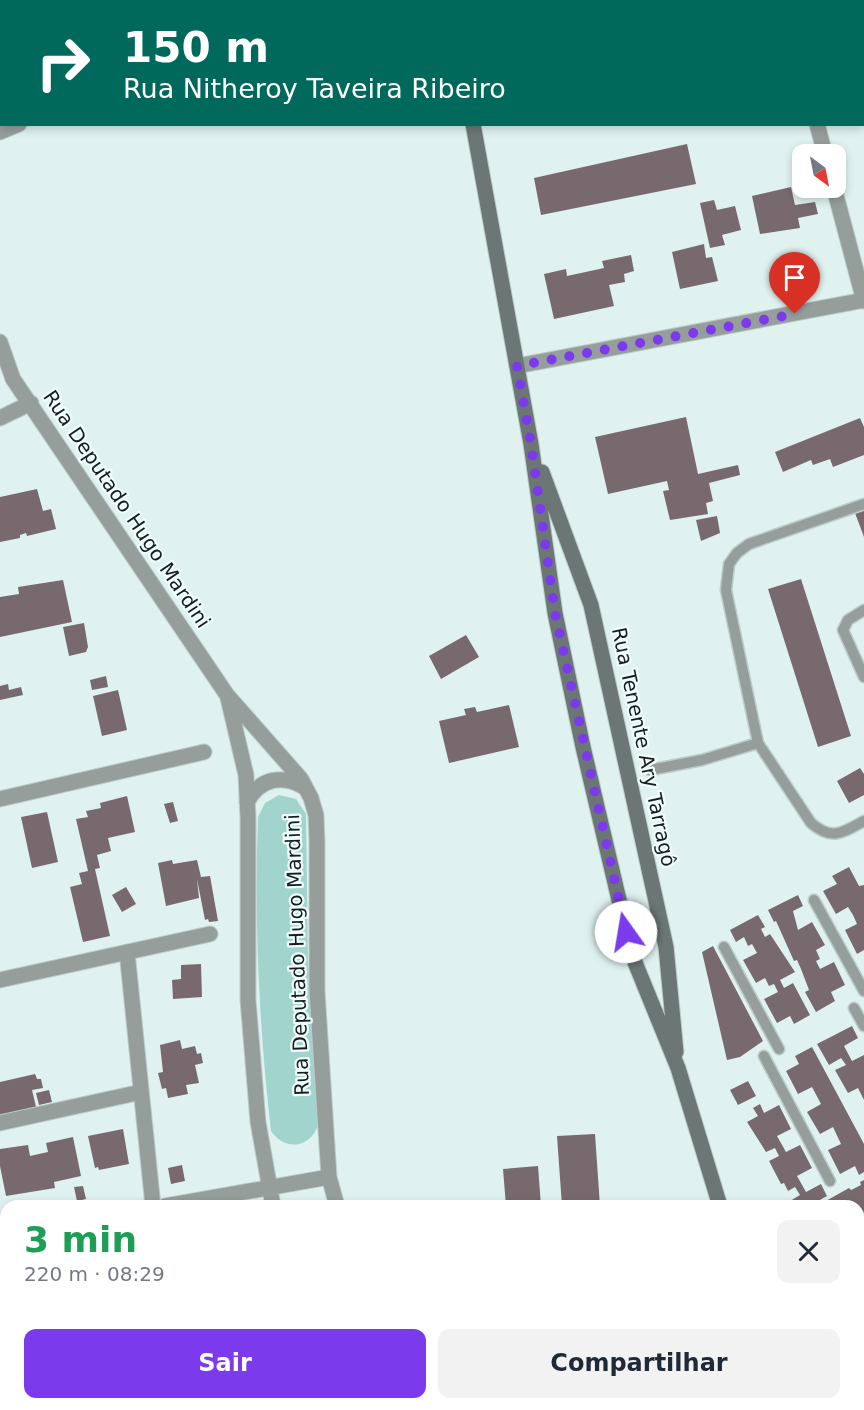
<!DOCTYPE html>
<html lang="pt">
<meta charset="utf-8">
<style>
:root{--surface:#fff;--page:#f2f2f3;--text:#1f2937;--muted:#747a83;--accent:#7c3aed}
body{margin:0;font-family:"DejaVu Sans",sans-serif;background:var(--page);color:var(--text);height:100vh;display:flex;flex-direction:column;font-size:22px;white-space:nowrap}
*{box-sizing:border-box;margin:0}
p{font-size:20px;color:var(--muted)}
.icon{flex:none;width:33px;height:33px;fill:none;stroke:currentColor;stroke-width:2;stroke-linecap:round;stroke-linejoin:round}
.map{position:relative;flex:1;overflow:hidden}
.panel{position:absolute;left:0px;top:1200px;width:864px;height:210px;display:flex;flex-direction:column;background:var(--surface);border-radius:18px 18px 0 0;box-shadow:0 3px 9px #0003}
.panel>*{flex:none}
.top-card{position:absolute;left:0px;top:0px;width:864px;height:126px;box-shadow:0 3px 9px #0003;background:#00695c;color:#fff;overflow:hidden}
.needle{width:39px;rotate:148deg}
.tools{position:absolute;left:792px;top:144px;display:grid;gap:12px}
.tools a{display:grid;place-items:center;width:54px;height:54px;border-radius:12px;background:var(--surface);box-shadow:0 3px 9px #0003;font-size:30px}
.pin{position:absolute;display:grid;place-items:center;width:51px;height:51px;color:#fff;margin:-62px -26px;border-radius:50% 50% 50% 0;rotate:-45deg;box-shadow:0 0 6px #0007}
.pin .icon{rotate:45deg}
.me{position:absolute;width:66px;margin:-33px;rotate:347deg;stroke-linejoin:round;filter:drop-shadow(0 0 4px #0008)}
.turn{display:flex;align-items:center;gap:21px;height:126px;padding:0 24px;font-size:27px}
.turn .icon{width:78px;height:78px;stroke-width:2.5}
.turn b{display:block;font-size:42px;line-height:51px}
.round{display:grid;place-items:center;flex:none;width:63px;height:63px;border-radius:12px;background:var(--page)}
.headline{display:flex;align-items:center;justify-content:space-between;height:102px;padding:0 24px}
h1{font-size:36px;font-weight:700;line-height:45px;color:#1e9e55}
.action{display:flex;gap:12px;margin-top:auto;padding:12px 24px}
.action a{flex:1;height:69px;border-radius:12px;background:var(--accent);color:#fff;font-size:24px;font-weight:700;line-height:69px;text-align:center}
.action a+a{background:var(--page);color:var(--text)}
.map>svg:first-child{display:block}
.green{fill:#a1d4cc}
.building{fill:#78696f}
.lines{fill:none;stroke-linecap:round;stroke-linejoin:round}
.service-casing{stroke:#bbccc9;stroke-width:13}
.minor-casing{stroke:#bbccc9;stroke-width:17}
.tertiary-casing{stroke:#bbccc9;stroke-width:17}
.secondary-casing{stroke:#bbccc9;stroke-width:17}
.service{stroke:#969e9c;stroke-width:10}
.minor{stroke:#969e9c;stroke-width:15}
.tertiary{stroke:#969e9c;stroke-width:15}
.secondary{stroke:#6c7775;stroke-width:15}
.route{stroke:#7c3aed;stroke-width:10;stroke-dasharray:0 18}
.labels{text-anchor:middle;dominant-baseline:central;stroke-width:4.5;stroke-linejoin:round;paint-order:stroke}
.street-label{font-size:20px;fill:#161d1c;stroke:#effefc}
</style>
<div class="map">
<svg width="864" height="1410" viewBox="0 0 864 1410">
<rect width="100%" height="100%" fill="#dff2ef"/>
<!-- green -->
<path class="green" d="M279,795L296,799L306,814L308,959L319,1120C315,1146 287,1154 271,1131C259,1026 254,922 258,817L265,803Z"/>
<!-- building -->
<path class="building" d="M687,144L696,184L541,215L534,178Z
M791,187L795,205L815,202L818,214L798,218L800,228L760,234L752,196Z
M714,200L717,210L735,206L741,230L722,235L725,245L710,248L700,203Z
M704,244L706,258L712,257L718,281L680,289L672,252Z
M631,255L634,271L624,274L625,282L609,285L614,306L554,319L544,274L566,269L567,276L604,268L602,261Z
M686,417L698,474L738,465L740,475L709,483L713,501L706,503L708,514L670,520L663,491L669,490L667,481L608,494L595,437Z
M860,418L864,427V455L833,467L830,459L813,465L811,460L783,472L775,452Z
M37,489L43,511L51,509L56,529L27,536L26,533L20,535V538L0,542V497Z
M864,509V537L855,513Z
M717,516L720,533L701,541L696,520Z
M801,579L851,736L818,747L768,589Z
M63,580L72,622L0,637V597L19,594L18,587Z
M84,623L88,647L86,652L69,656L63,627Z
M466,635L479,657L441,679L429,656Z
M106,676L108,687L92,690L90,680Z
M8,684L9,690L21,687L23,695L0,700V686Z
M118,690L127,730L102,736L93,696Z
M509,705L519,747L449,763L439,721L466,715L464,709L475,707L477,712Z
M860,768L864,774V795L849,803L837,781Z
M127,796L135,832L108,838L111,851L97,855L100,868L95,869L110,936L83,942L70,887L82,884L79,873L88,871L76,819L88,817L86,811L101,808L100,803Z
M173,802L178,821L170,823L164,804Z
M47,812L58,862L32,868L21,817Z
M172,860L173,864L197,860L201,877L210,876L218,921L209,922L208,919L205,920L197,879L199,898L166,906L158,863Z
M849,867L859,886L864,885V950L857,954L845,930L857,924L853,915L848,907L836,914L823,891L837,884L832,876Z
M126,887L136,904L122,912L112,895Z
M798,895L803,906L793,911L798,930L812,922L825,945L816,950L820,959L816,961L820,969L834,962L845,985L831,992L835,1001L816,1012L805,992L809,990L801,969L797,960L794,961L776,921L774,922L768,910Z
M758,915L765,927L761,929L765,937L770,934L795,972L780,980L784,988L793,983L810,1015L794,1024L790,1016L777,1023L764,999L778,992L774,984L769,986L765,978L756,983L743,960L757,953L752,944L748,946L744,937L736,942L730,930Z
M713,946L763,1041L740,1057L727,1060L702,952Z
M201,964L202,997L173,999L172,980L181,979V965Z
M852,1026L858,1038L844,1046L852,1061L864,1055V1100L858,1088L848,1093L835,1070L846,1065L841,1058L829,1065L817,1044Z
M180,1040L182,1049L195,1046L197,1054L201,1053L203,1063L195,1065L199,1083L186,1085L188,1094L168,1098L166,1088L162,1089L158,1073L163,1072L160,1045Z
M812,1047L864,1144V1172L859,1175L855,1166L840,1174L828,1150L841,1144L833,1127L820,1134L807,1112L821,1104L812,1087L798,1094L786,1071L799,1064L795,1056Z
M35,1074L37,1079H41L43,1088L32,1090L37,1111L0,1118V1082Z
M748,1081L756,1096L738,1105L730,1090Z
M49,1090L52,1102L39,1105L36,1093Z
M760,1104L764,1113L779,1105L791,1129L777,1136L786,1152L800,1145L812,1168L797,1176L806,1192L821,1184L827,1196L809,1206H793L790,1201L800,1195L795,1187L788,1191L784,1183L781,1184L769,1161L779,1156L775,1148L766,1152L747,1122L758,1116L753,1108Z
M123,1129L129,1164L99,1170L98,1167L95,1168L88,1136Z
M595,1134L600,1206H562L557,1136Z
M73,1137L81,1176L54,1182L55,1188L6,1196L0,1166V1149L28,1145L30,1156L48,1152L46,1143Z
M182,1165L185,1181L171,1184L168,1168Z
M538,1166L541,1206H506L503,1169Z
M864,1180V1213L861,1208L858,1210V1206H817L849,1188L851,1190L861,1185L860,1182Z
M83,1186L86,1199L77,1201L74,1187Z
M858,1228L864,1244V1274L858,1264Z
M607,1404L655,1405L716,1404L705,1410H611Z"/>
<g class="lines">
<!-- service casing -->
<g class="service-casing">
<path id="service" d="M864,610L848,620L843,630L864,677
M758,743L726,590L729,564L737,553L749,544L864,504
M650,770L702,760L758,743L811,823C832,841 842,833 864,821
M814,900L864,991
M724,947L779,1049
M854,1008L864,1026
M764,1056L830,1181"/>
</g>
<!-- minor casing -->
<g class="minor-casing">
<path id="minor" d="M797,0L798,2
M862,66H864
M817,124L825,154
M834,188L864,301
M0,342L13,379L227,695L301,779L311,798L316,815L317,842V991L329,1177L337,1206
M517,366L864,300
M0,418L31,403
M228,698L246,775L248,818V1000L258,1122L273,1206
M0,799L204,752
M247,802C260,778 282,774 304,787
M127,952L153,1206
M0,980L210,934
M0,1123L141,1092
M165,1206L329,1177
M0,1248L6,1246
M858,1309L864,1306
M171,1404L173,1410
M316,1404L317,1410
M385,1404L387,1410
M215,1410L238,1404"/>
</g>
<!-- tertiary casing -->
<g class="tertiary-casing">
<path id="tertiary" d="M326,2L330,0
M0,132L19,124"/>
</g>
<!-- secondary casing -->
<g class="secondary-casing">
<path id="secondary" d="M450,0V2
M473,124L531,444L555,613L583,747L632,955L678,1068L720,1206
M542,472L591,605L666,947L676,1052
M792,1404L796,1410"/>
</g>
<!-- service -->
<use href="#service" class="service"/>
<!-- minor -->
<use href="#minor" class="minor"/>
<!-- tertiary -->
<use href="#tertiary" class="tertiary"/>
<!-- secondary -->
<use href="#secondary" class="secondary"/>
</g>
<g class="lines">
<!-- route -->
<path class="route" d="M626,932L555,613L531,444L517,366L795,314"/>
</g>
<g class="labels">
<!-- street labels -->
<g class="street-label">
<text transform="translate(127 509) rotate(56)">Rua Deputado Hugo Mardini</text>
<text transform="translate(644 747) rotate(78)">Rua Tenente Ary Tarragô</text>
<text transform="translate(297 955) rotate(-92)">Rua Deputado Hugo Mardini</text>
</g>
</g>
</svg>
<div class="tools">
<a><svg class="needle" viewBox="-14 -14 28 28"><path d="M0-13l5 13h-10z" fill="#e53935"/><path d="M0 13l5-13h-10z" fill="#747a83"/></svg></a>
</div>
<div class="pin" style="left:795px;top:314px;background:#d93025"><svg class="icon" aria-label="arrive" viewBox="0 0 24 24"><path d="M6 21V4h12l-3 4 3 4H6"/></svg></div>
<svg class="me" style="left:626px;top:932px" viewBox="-20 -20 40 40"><circle r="19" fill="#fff"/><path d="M0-13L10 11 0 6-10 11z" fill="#7c3aed"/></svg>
<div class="top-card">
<div class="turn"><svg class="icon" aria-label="right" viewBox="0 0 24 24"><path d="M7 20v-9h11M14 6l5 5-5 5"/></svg><div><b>150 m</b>Rua Nitheroy Taveira Ribeiro</div></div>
</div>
<section class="panel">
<div class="headline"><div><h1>3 min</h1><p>220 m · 08:29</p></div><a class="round"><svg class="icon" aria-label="close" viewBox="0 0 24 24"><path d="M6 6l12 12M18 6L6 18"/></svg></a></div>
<div class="action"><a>Sair</a><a>Compartilhar</a></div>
</section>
</div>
